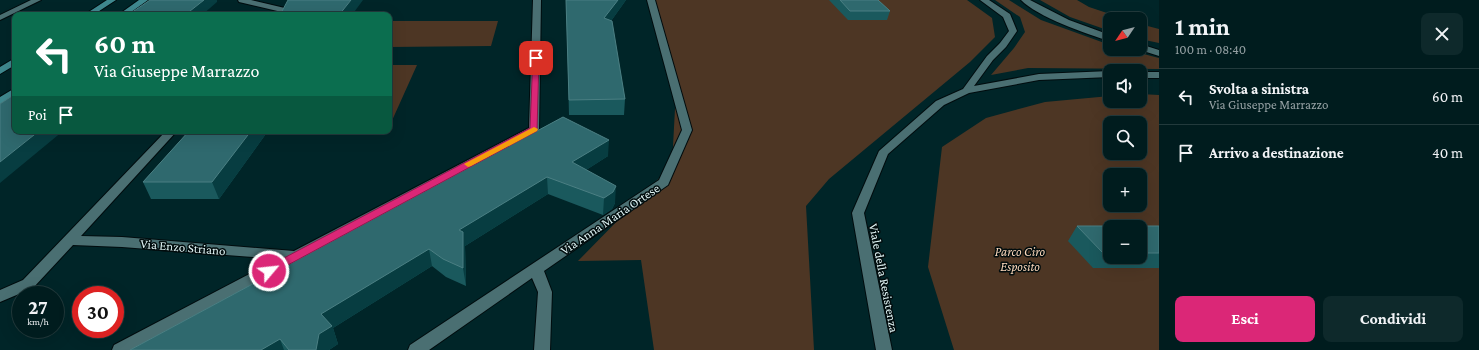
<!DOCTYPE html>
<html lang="it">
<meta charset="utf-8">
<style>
:root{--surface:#001c1e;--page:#0e292b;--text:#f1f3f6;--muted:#95a1a4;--line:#223a3c;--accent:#db2777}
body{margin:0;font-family:"Crimson Pro",serif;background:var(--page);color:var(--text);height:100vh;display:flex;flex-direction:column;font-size:15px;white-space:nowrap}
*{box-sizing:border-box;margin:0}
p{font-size:13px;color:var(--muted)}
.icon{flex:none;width:22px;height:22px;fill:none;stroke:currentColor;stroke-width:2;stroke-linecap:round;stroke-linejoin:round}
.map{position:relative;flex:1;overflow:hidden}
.panel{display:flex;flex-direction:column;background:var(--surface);width:320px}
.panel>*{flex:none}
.top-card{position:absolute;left:12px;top:12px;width:380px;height:122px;border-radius:8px;box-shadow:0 4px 16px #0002,0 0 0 1px var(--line);background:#0b6e4f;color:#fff;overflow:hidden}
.needle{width:26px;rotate:235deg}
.buttons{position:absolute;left:1103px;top:12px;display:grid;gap:8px}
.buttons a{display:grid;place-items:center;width:44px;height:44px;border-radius:8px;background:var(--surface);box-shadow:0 4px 16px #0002,0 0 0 1px var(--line);font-size:20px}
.speed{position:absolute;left:12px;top:286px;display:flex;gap:8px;font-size:20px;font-weight:700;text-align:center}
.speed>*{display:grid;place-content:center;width:52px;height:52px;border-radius:50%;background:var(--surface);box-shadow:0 4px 16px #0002,0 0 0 1px var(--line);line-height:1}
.speed small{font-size:10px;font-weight:400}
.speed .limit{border:6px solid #d22;background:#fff;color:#111}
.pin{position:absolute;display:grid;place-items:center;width:34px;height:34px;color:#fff;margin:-17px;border-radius:8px;box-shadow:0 2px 6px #0006}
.me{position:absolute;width:44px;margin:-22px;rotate:62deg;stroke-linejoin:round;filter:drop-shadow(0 0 3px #0008)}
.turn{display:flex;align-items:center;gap:14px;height:84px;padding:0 16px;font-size:18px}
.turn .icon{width:52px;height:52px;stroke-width:2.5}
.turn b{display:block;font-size:28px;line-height:34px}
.then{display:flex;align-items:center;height:38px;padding:0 16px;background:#0003;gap:8px;font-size:15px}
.round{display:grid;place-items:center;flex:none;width:42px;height:42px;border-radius:8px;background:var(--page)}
.headline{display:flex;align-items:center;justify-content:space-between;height:68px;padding:0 16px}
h1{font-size:24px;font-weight:700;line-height:30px}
.cta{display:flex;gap:8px;margin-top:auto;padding:8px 16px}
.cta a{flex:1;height:46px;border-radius:8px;background:var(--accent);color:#fff;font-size:16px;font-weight:700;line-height:46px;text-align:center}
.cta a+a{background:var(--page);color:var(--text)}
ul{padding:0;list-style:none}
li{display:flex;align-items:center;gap:12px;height:56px;padding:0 16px;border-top:1px solid var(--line)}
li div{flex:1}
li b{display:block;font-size:15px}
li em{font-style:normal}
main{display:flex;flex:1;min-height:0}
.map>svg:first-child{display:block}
.green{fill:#4d3624;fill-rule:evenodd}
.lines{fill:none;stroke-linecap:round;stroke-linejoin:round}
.lane-casing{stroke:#000c0e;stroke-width:2}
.street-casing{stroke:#000c0e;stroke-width:2}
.secondary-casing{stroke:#000c0e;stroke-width:2}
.lane{fill:#4a6f72;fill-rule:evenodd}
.street{fill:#4a6f72;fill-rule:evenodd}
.secondary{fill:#3f898f;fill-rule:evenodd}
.wall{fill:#1a595d;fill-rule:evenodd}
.shaded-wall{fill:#073d41}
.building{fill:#2f696e;stroke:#4b7f83}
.route{fill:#db2777;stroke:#8e194d}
.slow{fill:#f59e0b}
.labels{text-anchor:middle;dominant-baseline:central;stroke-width:3;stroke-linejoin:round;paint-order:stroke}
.street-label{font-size:13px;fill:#e0f4f5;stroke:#010c0d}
.park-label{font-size:13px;font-style:italic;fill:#fad6ba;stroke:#010c0d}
</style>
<main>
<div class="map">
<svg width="1159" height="350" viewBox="0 0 1159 350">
<rect width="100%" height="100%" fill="#002528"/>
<!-- green -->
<path class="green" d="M655,0H967L992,18L995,37L970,62L829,179L806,206L814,350H654L641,260L578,261L672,165L676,90L652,2Z
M995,0H1009L1041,20L1110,45V49H1124L1159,58V69L1028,68L991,75L1014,48L1025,32L1020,17Z
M1040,0H1077L1089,7L1125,19H1110V31L1070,17Z
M389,21H498L491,46L389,47Z
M1140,24L1159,29V43L1140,39Z
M389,65H417L390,125H389Z
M1140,94L1159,95V350H954L928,267L942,147L986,118L1045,102L1110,96V101H1140ZM1110,123H1140V153H1110ZM1110,175H1140V205H1110ZM1110,227H1140V257H1110Z"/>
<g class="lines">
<!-- lane casing -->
<g class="lane-casing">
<path id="lane" d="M238,0H251L289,9L290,11L286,13L239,2Z"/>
</g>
<!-- street casing -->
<g class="street-casing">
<path id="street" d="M31,0H41L0,20V15Z
M533,0H541L539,129L538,131L135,350H112L114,345L278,259L122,247L73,245L33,288L0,302V290L23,280L166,131H177L81,236L122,237L294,251L529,128Z
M647,0H655L692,130L668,185L544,271L552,292L550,350H534L538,292L532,278L429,350H408L410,345L659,180L682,130Z
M980,0H989L1010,14L1017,31L1006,47L993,60L974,86L1039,74L1110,71V77L1039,80L969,93L944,105L888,154L864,213L892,350H876L852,213L879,151L936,101L963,89L987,56L1000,43L1009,31L1003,17Z
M1021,0H1030L1069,20L1110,35V41C1088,35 1036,16 1021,0Z
M1140,44L1159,50V56L1137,49H1140Z
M1140,72H1159V78H1140Z"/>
</g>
<!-- secondary casing -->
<g class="secondary-casing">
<path id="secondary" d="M107,0H116L93,15H84Z
M139,0H148L127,15H118Z
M15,58V65L0,74V67Z
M15,88V95L0,104V97Z"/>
</g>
<!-- lane -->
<use href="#lane" class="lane"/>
<!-- street -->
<use href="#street" class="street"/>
<!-- secondary -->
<use href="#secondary" class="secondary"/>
</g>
<!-- wall -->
<path class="wall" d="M566,0H626L611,21L625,99L624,115H569Z
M829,0H878L890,11L887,20H848Z
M563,117L608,156L586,170L615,203L612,209L603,215L548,194L465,246L466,286L446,277L432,266L333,328L338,344L329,350H130Z
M189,131H268L219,199H151L143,182Z
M1077,226H1159V268H1093L1068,241ZM1110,227H1140V257H1110Z"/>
<!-- shaded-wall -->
<path class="shaded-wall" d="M204,0H217V2L202,15H185Z
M351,0H363L352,15H339Z
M618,0H626L604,31V18Z
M39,131H63L0,183V162Z
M251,131H268L219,199L212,182Z
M609,140L608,156L572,179V162Z
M547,177L548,194L465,246L466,286L463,268L459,230Z
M616,186L615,203L612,209L603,215L604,198Z
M429,249L432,266L333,328L338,344L329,350H316L321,314Z
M280,339L284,350H261Z"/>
<!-- building -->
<path class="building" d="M150,0H204L185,15H128Z
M288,0H351L339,15H280Z
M566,0H618L604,18L612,21L625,99L569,100Z
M840,0H878L890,11H850Z
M15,94V131H39L0,162V104Z
M563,117L609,140L572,162L616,186L613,192L604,198L547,177L459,230L463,232V268L443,259L429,249L321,314L332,326L319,334L316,350H289L280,339L261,350H130Z
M189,131H251L212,182H143Z
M1077,226H1159V253H1140V227H1110V253H1103Z"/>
<!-- route -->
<path class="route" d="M533,56L539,58L537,131L273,273H265L264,271L265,268L530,128Z"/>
<!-- slow -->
<path class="slow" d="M534,127L538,129L537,131L471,166L468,167L464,164Z"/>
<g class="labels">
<!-- street labels -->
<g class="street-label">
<text transform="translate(610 219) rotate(-34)">Via Anna Maria Ortese</text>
<text transform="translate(183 247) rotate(5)">Via Enzo Striano</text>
<text transform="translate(884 278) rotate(79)">Viale della Resistenza</text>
</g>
<!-- park labels -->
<g class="park-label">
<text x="1020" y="251">Parco Ciro<tspan x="1020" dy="15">Esposito</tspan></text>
</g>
</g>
</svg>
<div class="buttons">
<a><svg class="needle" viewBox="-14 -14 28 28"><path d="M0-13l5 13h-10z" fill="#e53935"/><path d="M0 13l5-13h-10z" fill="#95a1a4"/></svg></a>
<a><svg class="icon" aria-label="sound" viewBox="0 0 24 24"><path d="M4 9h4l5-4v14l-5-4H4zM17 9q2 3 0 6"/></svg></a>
<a><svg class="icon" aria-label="search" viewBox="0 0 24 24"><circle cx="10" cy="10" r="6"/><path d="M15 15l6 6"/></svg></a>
<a>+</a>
<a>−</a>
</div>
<div class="speed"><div>27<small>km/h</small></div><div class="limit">30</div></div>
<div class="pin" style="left:536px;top:58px;background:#d93025"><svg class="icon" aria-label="arrive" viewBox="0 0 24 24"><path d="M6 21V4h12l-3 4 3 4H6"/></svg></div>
<svg class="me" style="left:269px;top:271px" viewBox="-20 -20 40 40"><circle r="17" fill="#db2777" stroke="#fff" stroke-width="3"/><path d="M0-11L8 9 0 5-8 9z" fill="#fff"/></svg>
<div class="top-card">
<div class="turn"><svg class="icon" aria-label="left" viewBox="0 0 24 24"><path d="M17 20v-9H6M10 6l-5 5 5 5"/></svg><div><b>60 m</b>Via Giuseppe Marrazzo</div></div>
<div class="then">Poi<svg class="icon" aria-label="arrive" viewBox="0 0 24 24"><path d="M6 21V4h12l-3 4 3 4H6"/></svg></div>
</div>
</div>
<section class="panel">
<div class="headline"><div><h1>1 min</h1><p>100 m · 08:40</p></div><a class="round"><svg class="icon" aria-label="close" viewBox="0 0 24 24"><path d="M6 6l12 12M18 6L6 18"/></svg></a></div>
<ul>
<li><svg class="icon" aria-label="left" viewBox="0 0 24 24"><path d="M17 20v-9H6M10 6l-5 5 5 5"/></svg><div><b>Svolta a sinistra</b><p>Via Giuseppe Marrazzo</p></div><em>60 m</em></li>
<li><svg class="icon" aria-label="arrive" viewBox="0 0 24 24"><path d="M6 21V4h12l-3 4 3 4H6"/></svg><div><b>Arrivo a destinazione</b></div><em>40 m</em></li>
</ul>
<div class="cta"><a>Esci</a><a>Condividi</a></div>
</section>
</main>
